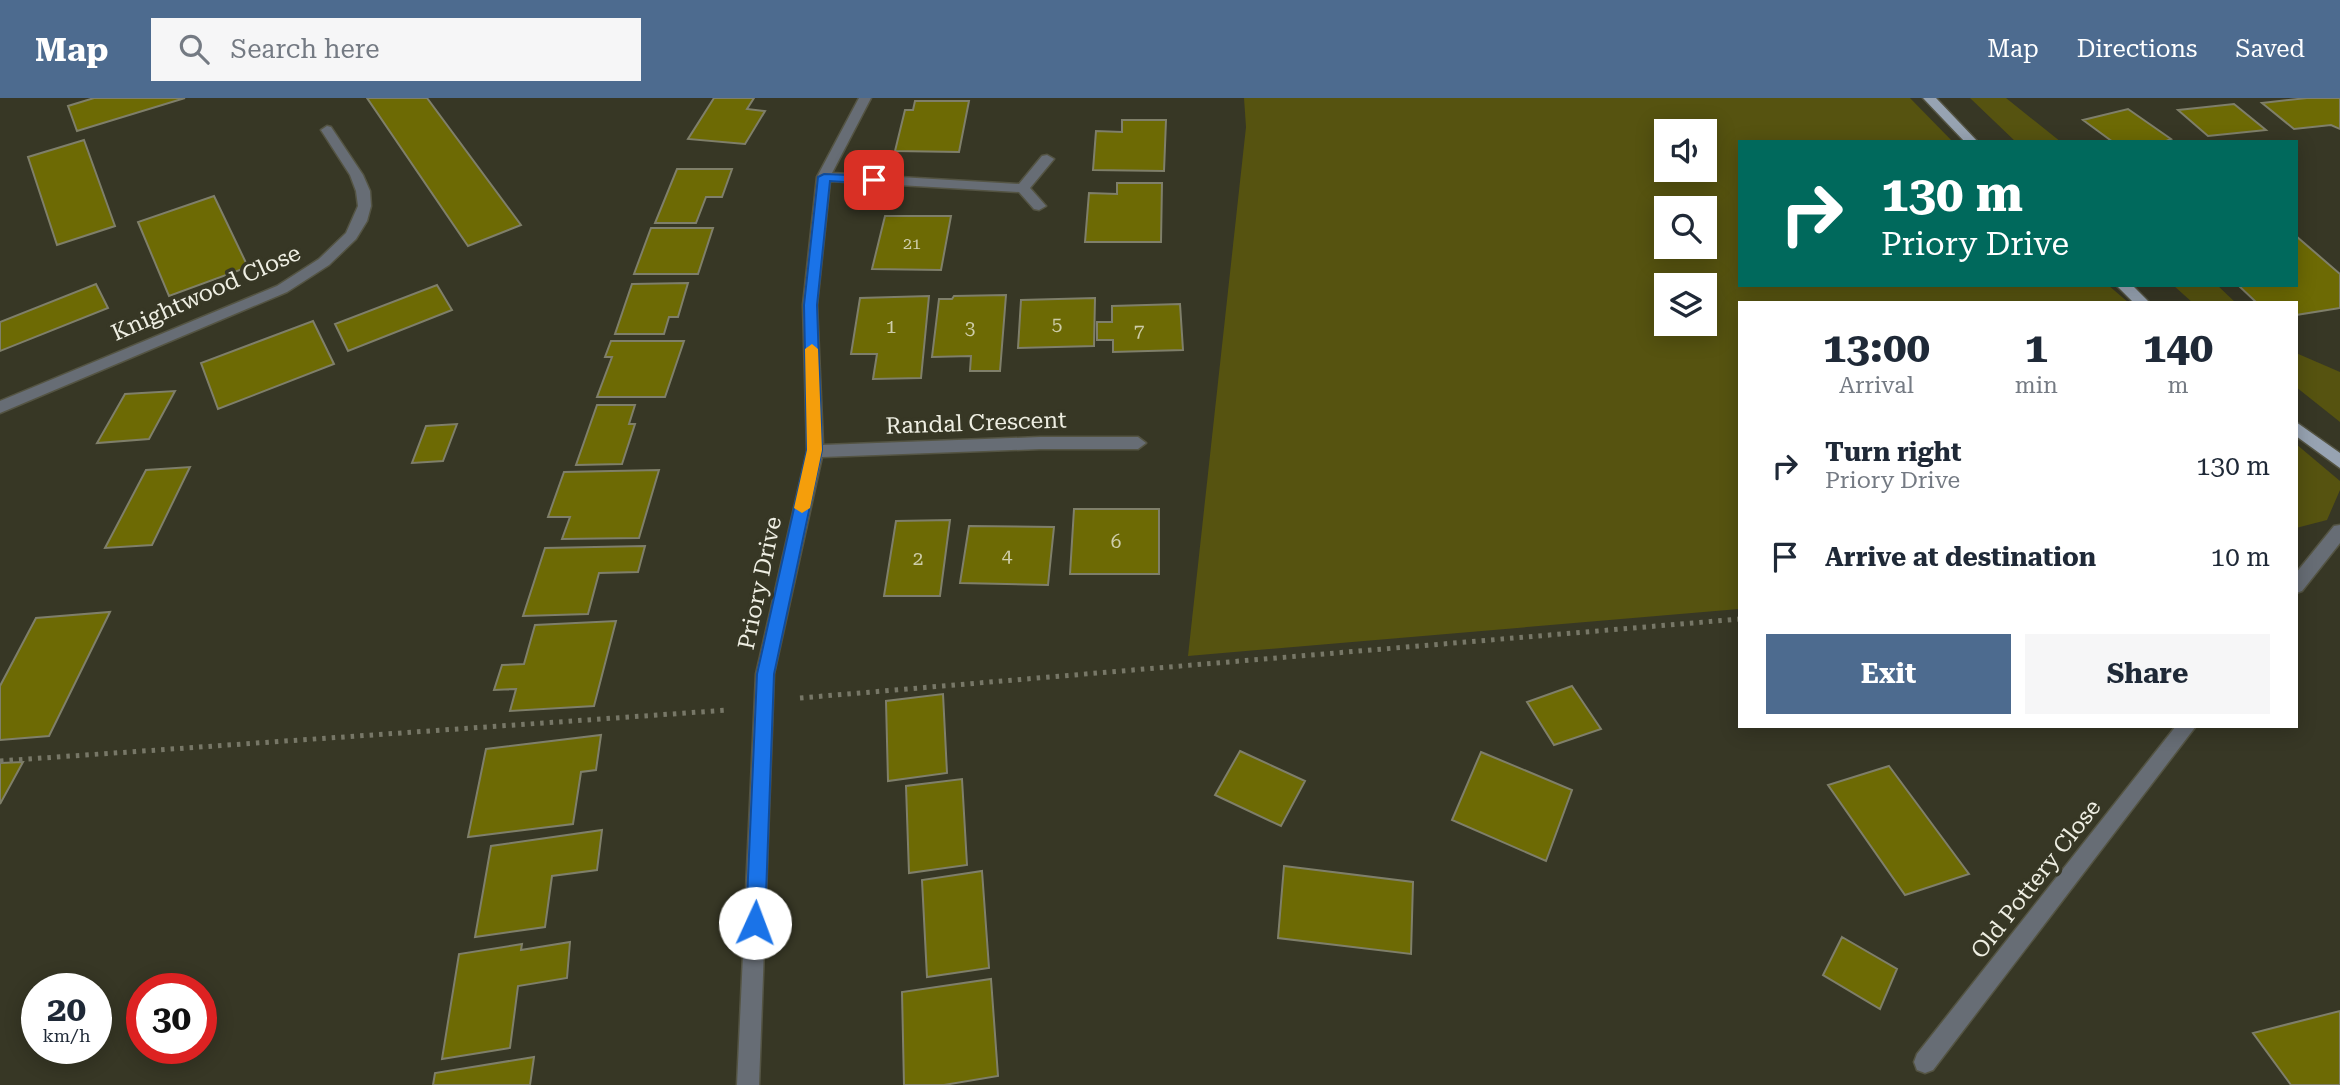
<!DOCTYPE html>
<style>
:root{--surface:#fff;--page:#f6f6f7;--text:#1f2937;--muted:#747a83;--accent:#4d6b8f}
body{margin:0;font-family:"Roboto Serif",serif;background:var(--page);color:var(--text);height:100vh;display:flex;flex-direction:column;font-size:26px;white-space:nowrap}
*{box-sizing:border-box;margin:0}
p{font-size:23px;color:var(--muted)}
.icon{flex:none;width:38px;height:38px;fill:none;stroke:currentColor;stroke-width:2;stroke-linecap:round;stroke-linejoin:round}
.map{position:relative;flex:1;overflow:hidden}
.drawer{position:absolute;left:1738px;top:203px;width:560px;height:427px;display:flex;flex-direction:column;background:var(--surface);border-radius:0px;box-shadow:0 4px 18px #0003}
.drawer>*{flex:none}
.banner{position:absolute;left:1738px;top:42px;width:560px;height:147px;border-radius:0px;box-shadow:0 4px 18px #0003;background:#00695c;color:#fff;overflow:hidden}
.controls{position:absolute;left:1654px;top:21px;display:grid;gap:14px}
.controls a{display:grid;place-items:center;width:63px;height:63px;border-radius:0px;background:var(--surface);box-shadow:0 4px 18px #0003;font-size:35px}
.speed{position:absolute;left:21px;top:875px;display:flex;gap:14px;font-size:35px;font-weight:700;text-align:center}
.speed>*{display:grid;place-content:center;width:91px;height:91px;border-radius:50%;background:var(--surface);box-shadow:0 4px 18px #0003;line-height:1}
.speed small{font-size:18px;font-weight:400}
.speed .limit{border:10px solid #d22;background:#fff;color:#111}
.pin{position:absolute;display:grid;place-items:center;width:60px;height:60px;color:#fff;margin:-30px;border-radius:14px;box-shadow:0 4px 10px #0006}
.me{position:absolute;width:77px;margin:-38px;rotate:2deg;stroke-linejoin:round;filter:drop-shadow(0 0 5px #0008)}
.turn{display:flex;align-items:center;gap:24px;height:147px;padding:0 28px;font-size:32px}
.turn .icon{width:91px;height:91px;stroke-width:2.5}
.turn b{display:block;font-size:49px;line-height:60px}
.eta{display:flex;justify-content:space-evenly;align-items:center;height:119px;text-align:center}
.eta b{font-size:42px;font-weight:700;line-height:49px}
.cta{display:flex;gap:14px;margin-top:auto;padding:14px 28px}
.cta a{flex:1;height:80px;border-radius:0px;background:var(--accent);color:#fff;font-size:28px;font-weight:700;line-height:80px;text-align:center}
.cta a+a{background:var(--page);color:var(--text)}
ul{padding:0;list-style:none}
li{display:flex;align-items:center;gap:21px;height:91px;padding:0 28px}
li div{flex:1}
li b{display:block;font-size:26px}
li em{font-style:normal}
header{display:flex;align-items:center;gap:42px;box-sizing:border-box;height:98px;padding:0 35px;background:var(--accent);color:#fff}
header strong{font-size:33px}
nav{display:flex;gap:38px;margin-inline-start:auto;font-size:24px}
.search{width:490px;height:63px;background:var(--page);display:flex;align-items:center;gap:18px;box-sizing:border-box;padding:0 24px;border-radius:0px;color:var(--muted);font-size:26px}
.map>svg:first-child{display:block}
.green{fill:#565310;fill-rule:evenodd}
.building{fill:#6d6a04;stroke:#7f7f6a;stroke-width:2}
.lines{fill:none;stroke-linecap:round;stroke-linejoin:round}
.minor-casing{stroke:#545443;stroke-width:3}
.primary-casing{stroke:#545443;stroke-width:3}
.path{stroke:#777767;stroke-width:5;stroke-dasharray:3.5 6;stroke-linecap:butt}
.minor{fill:#676d75;fill-rule:evenodd}
.primary{fill:#97a3b2;fill-rule:evenodd}
.route{fill:#1a73e8;stroke:#114b97;stroke-width:2}
.slow{fill:#f59e0b}
.labels{text-anchor:middle;dominant-baseline:central;stroke-width:7;stroke-linejoin:round;paint-order:stroke}
.far-number-label{font-size:16px;fill:#cecdaa}
.number-label{font-size:19px;fill:#cecdaa}
.street-label{font-size:23px;fill:#eeeee2;stroke:#373725}
</style>
<header>
<strong>Map</strong>
<div class="search"><svg class="icon" aria-label="search" viewBox="0 0 24 24"><circle cx="10" cy="10" r="6"/><path d="M15 15l6 6"/></svg>Search here</div>
<nav><a>Map</a><a>Directions</a><a>Saved</a></nav>
</header>
<div class="map">
<svg width="2340" height="987" viewBox="0 0 2340 987">
<rect width="100%" height="100%" fill="#373725"/>
<!-- green -->
<path class="green" d="M1244,0H1910L1953,44H1740V187H2108L2129,205H1740L1739,511L1188,558L1246,29ZM1666,33H1704V72H1666ZM1666,110H1704V149H1666ZM1666,187H1704V226H1666Z
M1970,0H2006L2061,44H2016Z
M2173,187H2217L2236,205H2193Z
M2296,255L2340,274V324L2296,289Z
M2296,346L2340,383V392L2327,422L2296,430Z"/>
<!-- building -->
<path class="building" d="M94,0H185L77,33L68,8Z
M367,0H427L521,127L468,148Z
M714,0H754L747,11L765,13L745,46L688,41Z
M2307,0H2340V31L2331,27L2294,31L2262,5Z
M915,3H969L959,54L895,53L905,12H913Z
M2234,6L2266,32L2208,38L2178,12Z
M2128,11L2171,41L2164,44H2113L2083,22Z
M1122,22H1166L1164,73L1093,72L1096,33L1122,34Z
M84,42L115,128L57,147L28,59Z
M677,71H732L722,99H706L696,125H655Z
M1117,85H1162L1161,144H1085L1089,95L1117,96Z
M214,98L248,169L169,198L138,124Z
M885,118H951L941,172L872,171Z
M651,130H713L698,176H634Z
M2296,138L2340,176V210L2296,217V205H2257L2238,187H2296Z
M688,185L678,219H669L664,236H615L632,186Z
M96,186L108,210L0,253V224Z
M437,187L452,212L348,253L335,226Z
M1006,197L1000,273H970L971,258L932,259L939,201H952L954,198Z
M929,198L921,280L873,281L877,256H851L860,200Z
M1095,200L1094,248L1018,250L1021,202Z
M1180,206L1183,252L1113,254V242H1097V224H1112V208Z
M313,223L334,266L218,311L201,265Z
M611,243H684L665,299H597L612,259H605Z
M175,293L149,341L97,345L125,296Z
M597,307H635L629,326H635L622,366L576,367Z
M457,326L443,363L412,365L426,328Z
M190,369L152,447L105,450L146,372Z
M659,372L639,440L562,441L570,419H548L564,374Z
M1074,411H1159V476H1070Z
M950,422L940,498H884L896,423Z
M969,428L1054,429L1048,487L960,485Z
M645,448L638,474L599,475L588,516L523,518L545,450Z
M110,514L49,638L0,642V588L36,520Z
M616,523L594,608L510,613L516,591L494,592L502,567L524,566L535,527Z
M1572,588L1601,631L1554,647L1527,604Z
M943,596L947,675L888,683L886,603Z
M601,637L596,672L581,674L573,726L468,739L486,651Z
M1240,653L1305,683L1281,728L1215,697Z
M1481,654L1572,692L1546,763L1452,722Z
M23,664L0,706V665Z
M1889,668L1969,776L1905,797L1828,687Z
M962,681L967,767L909,775L906,688Z
M602,732L597,772L552,778L545,829L475,839L491,748Z
M1284,768L1413,784L1411,856L1278,840Z
M982,773L989,870L927,879L922,782Z
M1842,839L1897,871L1880,911L1823,877Z
M570,844L567,880L518,888L510,950L442,961L459,856L522,846L521,852Z
M991,881L998,978L944,987H904L902,894Z
M2340,913V987H2291L2253,935Z
M534,959L530,987H433L435,975Z"/>
<g class="lines">
<!-- minor casing -->
<g class="minor-casing">
<path id="minor" d="M859,0H871L832,75L1019,86L1042,58L1047,57L1054,61L1030,90L1046,108L1039,112L1034,111L1019,94L830,83L817,207L823,347L1040,339H1138L1146,345L1138,351H1040L822,359L774,576L759,987H737L756,576L807,353L803,207L817,79Z
M327,28L331,29L363,77L370,93L371,108L367,123L356,141L329,167L287,194L0,315V303L277,188L319,161L346,135L358,108L356,93L350,77L321,32Z
M2340,427V445L2302,493L2296,495V475L2334,428Z
M2176,628H2196L1933,972L1925,975L1917,972L1914,964L1917,956Z"/>
</g>
<!-- primary casing -->
<g class="primary-casing">
<path id="primary" d="M1923,0H1936L1978,44H1965Z
M2116,187H2132L2150,205H2134Z
M2296,324L2340,355V370L2296,338Z"/>
</g>
<!-- path -->
<path class="path" d="M800,600L1740,521
M0,663L729,612"/>
<!-- minor -->
<use href="#minor" class="minor"/>
<!-- primary -->
<use href="#primary" class="primary"/>
</g>
<!-- route -->
<path class="route" d="M824,76L874,78L880,82L874,86L830,83L817,207L822,352L774,576L765,825L762,832L755,834L748,832L746,825L757,576L807,352L804,207L818,79Z"/>
<!-- slow -->
<path class="slow" d="M812,246L818,251L822,352L810,410L802,415L794,410L807,352L805,251Z"/>
<g class="labels">
<!-- far-number labels -->
<g class="far-number-label">
<text x="912" y="145">21</text>
</g>
<!-- number labels -->
<g class="number-label">
<text x="1057" y="225">5</text>
<text x="891" y="228">1</text>
<text x="970" y="229">3</text>
<text x="1139" y="233">7</text>
<text x="1116" y="443">6</text>
<text x="1007" y="457">4</text>
<text x="918" y="460">2</text>
</g>
<!-- street labels -->
<g class="street-label">
<text transform="translate(206 195) rotate(-24)">Knightwood Close</text>
<text transform="translate(976 325) rotate(-2)">Randal Crescent</text>
<text transform="translate(760 485) rotate(-78)">Priory Drive</text>
<text transform="translate(2036 781) rotate(-52)">Old Pottery Close</text>
</g>
</g>
</svg>
<div class="controls">
<a><svg class="icon" aria-label="sound" viewBox="0 0 24 24"><path d="M4 9h4l5-4v14l-5-4H4zM17 9q2 3 0 6"/></svg></a>
<a><svg class="icon" aria-label="search" viewBox="0 0 24 24"><circle cx="10" cy="10" r="6"/><path d="M15 15l6 6"/></svg></a>
<a><svg class="icon" aria-label="layers" viewBox="0 0 24 24"><path d="M12 4l9 5-9 5-9-5zM3 14l9 5 9-5"/></svg></a>
</div>
<div class="speed"><div>20<small>km/h</small></div><div class="limit">30</div></div>
<div class="pin" style="left:874px;top:82px;background:#d93025"><svg class="icon" aria-label="arrive" viewBox="0 0 24 24"><path d="M6 21V4h12l-3 4 3 4H6"/></svg></div>
<svg class="me" style="left:755px;top:825px" viewBox="-20 -20 40 40"><circle r="19" fill="#fff"/><path d="M0-13L10 11 0 6-10 11z" fill="#1a73e8"/></svg>
<div class="banner">
<div class="turn"><svg class="icon" aria-label="right" viewBox="0 0 24 24"><path d="M7 20v-9h11M14 6l5 5-5 5"/></svg><div><b>130 m</b>Priory Drive</div></div>
</div>
<section class="drawer">
<div class="eta">
<div><b>13:00</b><p>Arrival</p></div>
<div><b>1</b><p>min</p></div>
<div><b>140</b><p>m</p></div>
</div>
<ul>
<li><svg class="icon" aria-label="right" viewBox="0 0 24 24"><path d="M7 20v-9h11M14 6l5 5-5 5"/></svg><div><b>Turn right</b><p>Priory Drive</p></div><em>130 m</em></li>
<li><svg class="icon" aria-label="arrive" viewBox="0 0 24 24"><path d="M6 21V4h12l-3 4 3 4H6"/></svg><div><b>Arrive at destination</b></div><em>10 m</em></li>
</ul>
<div class="cta"><a>Exit</a><a>Share</a></div>
</section>
</div>
